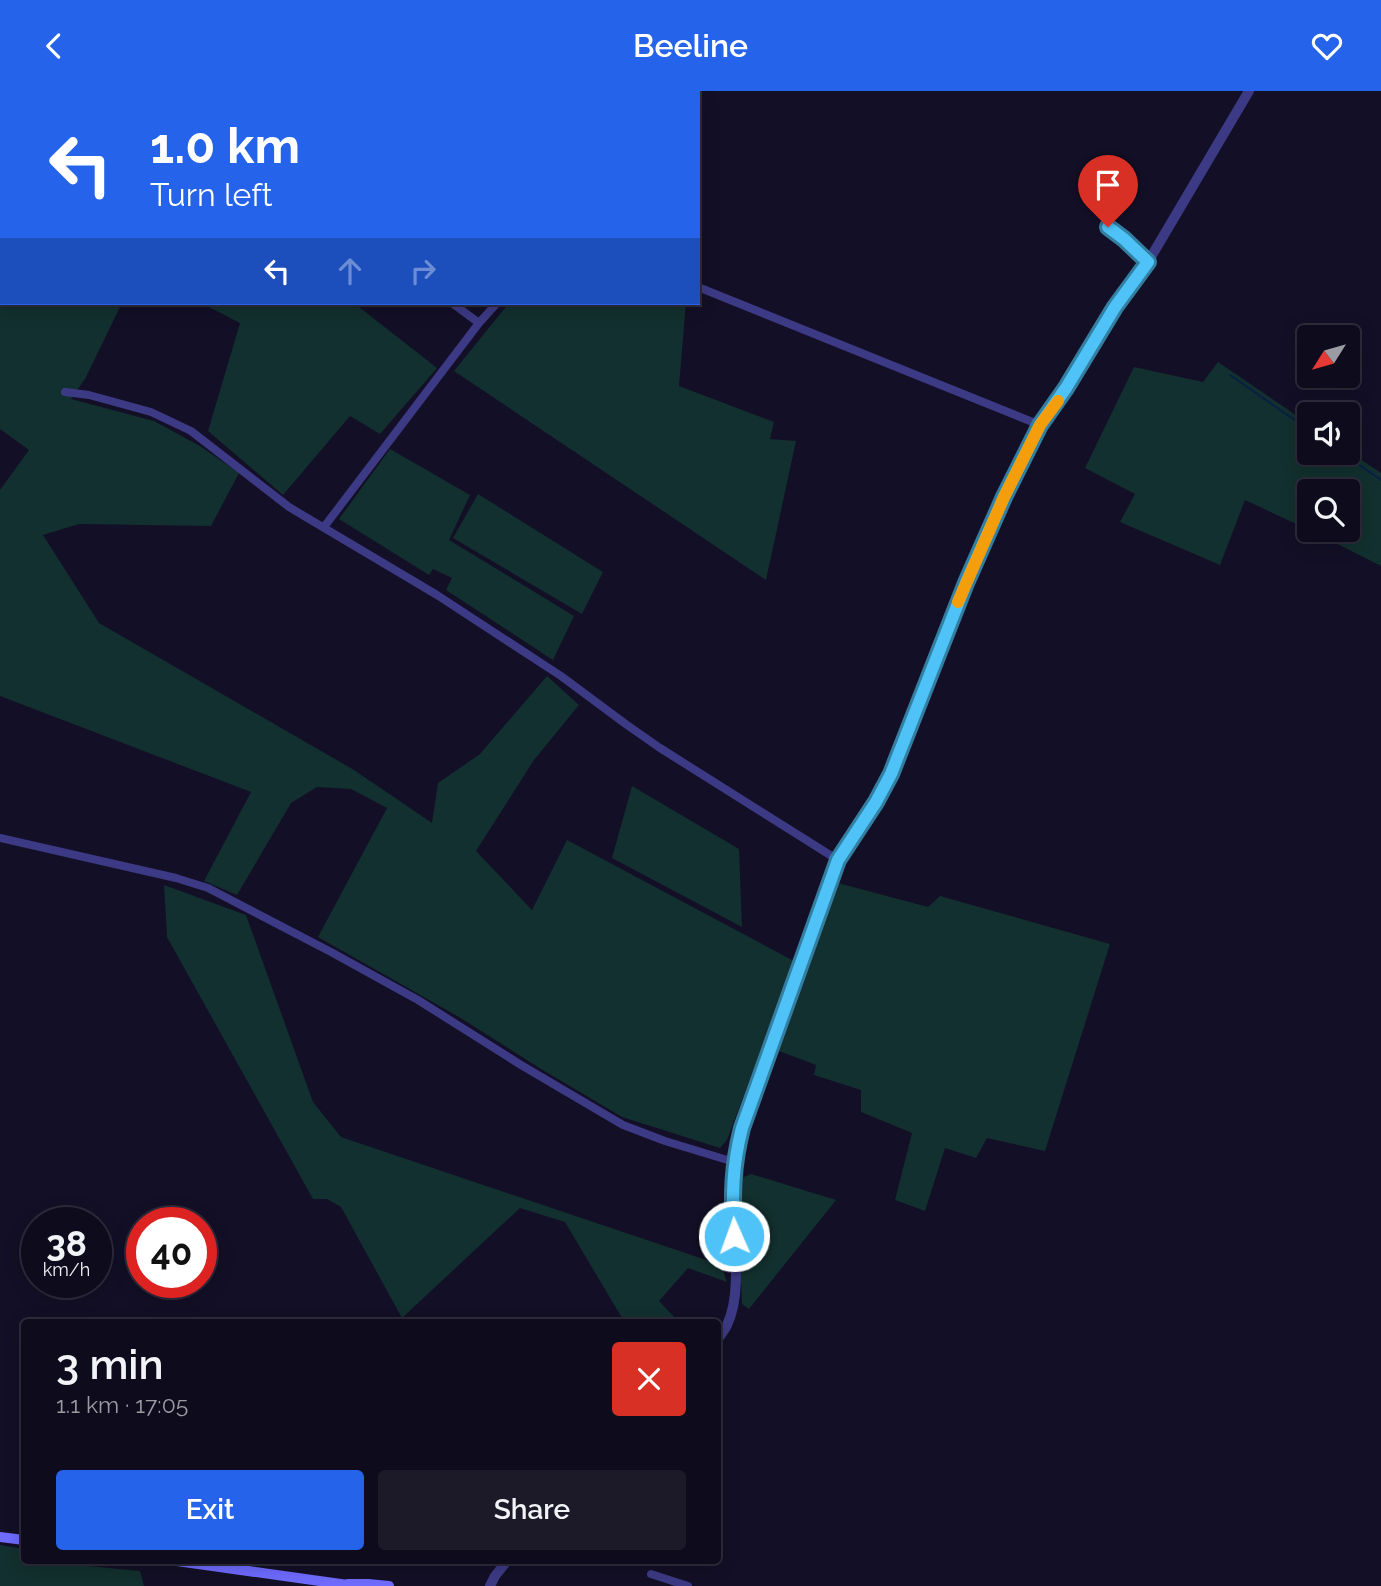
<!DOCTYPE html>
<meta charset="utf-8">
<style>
:root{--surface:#0e0b1c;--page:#1c1929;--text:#f1f3f6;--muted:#9b9ba3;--line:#2e2b3b;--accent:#2563eb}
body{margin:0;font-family:Raleway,sans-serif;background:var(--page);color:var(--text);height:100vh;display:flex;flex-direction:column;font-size:26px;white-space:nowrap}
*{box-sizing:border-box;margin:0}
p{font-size:23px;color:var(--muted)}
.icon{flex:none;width:38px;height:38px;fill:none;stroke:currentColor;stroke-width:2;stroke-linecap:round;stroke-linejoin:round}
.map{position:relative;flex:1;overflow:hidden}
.side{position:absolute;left:21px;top:1228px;width:700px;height:245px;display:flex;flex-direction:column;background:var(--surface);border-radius:7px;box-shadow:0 4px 18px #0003,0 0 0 2px var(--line)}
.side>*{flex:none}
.guide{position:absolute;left:0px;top:0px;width:700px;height:214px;box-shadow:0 4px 18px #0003,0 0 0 2px var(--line);background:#2563eb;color:#fff;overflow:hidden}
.needle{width:46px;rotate:233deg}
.tools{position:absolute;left:1297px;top:234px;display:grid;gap:14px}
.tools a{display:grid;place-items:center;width:63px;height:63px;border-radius:7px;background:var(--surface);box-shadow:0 4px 18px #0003,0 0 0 2px var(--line);font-size:35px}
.speed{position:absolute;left:21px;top:1116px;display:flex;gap:14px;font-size:35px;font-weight:700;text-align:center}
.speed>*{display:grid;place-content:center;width:91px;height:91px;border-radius:50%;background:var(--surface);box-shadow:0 4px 18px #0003,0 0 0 2px var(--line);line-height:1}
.speed small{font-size:18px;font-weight:400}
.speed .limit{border:10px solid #d22;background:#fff;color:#111}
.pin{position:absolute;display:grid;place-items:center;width:60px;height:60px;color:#fff;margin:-72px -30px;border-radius:50% 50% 50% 0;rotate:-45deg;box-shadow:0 0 7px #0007}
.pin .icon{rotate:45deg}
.me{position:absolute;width:77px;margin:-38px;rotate:358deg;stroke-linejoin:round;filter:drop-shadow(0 0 5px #0008)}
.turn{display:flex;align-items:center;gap:24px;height:147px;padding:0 35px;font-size:32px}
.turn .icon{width:91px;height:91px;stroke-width:2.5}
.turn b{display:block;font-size:49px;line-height:60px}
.lanes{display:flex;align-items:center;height:66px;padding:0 35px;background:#0003;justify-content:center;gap:35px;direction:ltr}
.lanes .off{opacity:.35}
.round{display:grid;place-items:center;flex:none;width:74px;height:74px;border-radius:7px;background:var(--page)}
.overview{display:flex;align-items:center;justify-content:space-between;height:119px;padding:0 35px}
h1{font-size:42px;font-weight:600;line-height:52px}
.cta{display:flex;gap:14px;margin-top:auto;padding:14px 35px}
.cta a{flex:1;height:80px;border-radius:7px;background:var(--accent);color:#fff;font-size:28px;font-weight:600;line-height:80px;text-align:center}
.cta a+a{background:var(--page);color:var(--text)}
header{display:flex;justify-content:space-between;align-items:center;height:91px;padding:0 35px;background:var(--accent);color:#fff;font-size:32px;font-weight:600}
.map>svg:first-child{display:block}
.green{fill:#12302f}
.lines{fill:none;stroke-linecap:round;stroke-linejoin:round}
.stream{stroke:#0a1f44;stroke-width:2}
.minor{stroke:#3d3a85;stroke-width:8}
.tertiary{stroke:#3d3a85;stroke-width:10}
.secondary{stroke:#6f6bff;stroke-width:10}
.route-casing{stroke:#337fa1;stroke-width:18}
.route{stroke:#4fc3f7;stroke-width:12}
.slow{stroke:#f59e0b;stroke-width:12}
</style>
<header><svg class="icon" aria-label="back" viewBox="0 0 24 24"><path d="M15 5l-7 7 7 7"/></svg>Beeline<svg class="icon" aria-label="heart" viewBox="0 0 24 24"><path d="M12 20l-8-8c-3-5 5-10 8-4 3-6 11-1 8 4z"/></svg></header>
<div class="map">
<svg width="1381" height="1495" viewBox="0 0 1381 1495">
<rect width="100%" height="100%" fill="#130f26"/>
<!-- green -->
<path class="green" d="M0,86L2,87V212H122L85,288L71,308L154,330L200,355L239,382L211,435L79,433L43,444L99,532L354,679L432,732L438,692L480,663L547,585L579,614L534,669L476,760L532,819L567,749L794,870L727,1049L720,1057L622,1026L541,978L459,926L318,846L387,717L351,698L317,696L291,712L237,804L204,790L251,701L0,605V399L29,359L0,338Z
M201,212H354L437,277L380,343L350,325L283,404L208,340L240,232Z
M509,212H686L679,295L774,331L770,348L796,350L766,489L454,280Z
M1218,271L1309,333V362H1348V360L1381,382V475L1310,439H1348V401H1309V439L1245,409L1220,474L1120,431L1135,403L1085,377L1134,276L1203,291Z
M390,358L470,404L449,449L574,525L553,569L446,499L452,487L433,478L429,484L339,428Z
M478,403L603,481L582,523L453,447Z
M632,695L739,758L742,836L612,767Z
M838,792L928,816L940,805L1110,853L1045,1060L987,1047L976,1067L945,1057L925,1120L895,1109L912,1042L861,1021V999L814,984L816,974L779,960Z
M164,794L246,824L313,1011L341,1046L721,1174L727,1191L688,1177L659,1210L680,1232H625L565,1131L520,1117L402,1227L341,1116L327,1108H313L167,846Z
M751,1083L836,1109L749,1218L742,1213L737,1092L741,1087Z
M0,1454L24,1458V1470H79L78,1474L140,1480L144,1495H0Z"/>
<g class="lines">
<!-- stream -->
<path class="stream" d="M1230,284L1309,339
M1342,362L1381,389"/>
<!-- minor -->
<path class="minor" d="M1108,136L1124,148L1148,171
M698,196L1040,334
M452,212L479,232
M65,301L89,304L151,321L191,340L289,416L437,504L561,585L627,634L660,657L838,769
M324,436L479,232L497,212
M0,747L176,787L208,797L331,861L418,909L521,974L623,1034L665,1050L734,1071
M651,1483L688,1495"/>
<!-- tertiary -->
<path class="tertiary" d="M718,1248C721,1243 725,1239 727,1234C745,1197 730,1136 732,1095C733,1075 737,1056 742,1037L838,769L876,711L891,683L985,446L1040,334L1066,297L1115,216L1148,171L1249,0
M490,1495L495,1485L507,1470"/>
<!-- secondary -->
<path class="secondary" d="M0,1446L24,1449
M177,1470L355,1495
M348,1493H368L389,1495"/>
</g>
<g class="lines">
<!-- route casing -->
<g class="route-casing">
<path id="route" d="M734,1145C732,1105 732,1076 742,1037L838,769L876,711L891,683L966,492L1004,406L1040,334L1066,297L1115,216L1148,171L1124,148L1108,136"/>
</g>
<!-- route -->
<use href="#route" class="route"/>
<!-- slow -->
<path class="slow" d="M958,511L1004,406L1040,334L1058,310"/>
</g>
</svg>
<div class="tools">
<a><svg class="needle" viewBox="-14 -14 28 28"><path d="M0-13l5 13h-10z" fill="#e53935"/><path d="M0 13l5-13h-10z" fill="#9b9ba3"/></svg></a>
<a><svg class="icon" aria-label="sound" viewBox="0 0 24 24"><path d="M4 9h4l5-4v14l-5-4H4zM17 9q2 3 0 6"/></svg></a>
<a><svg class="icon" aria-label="search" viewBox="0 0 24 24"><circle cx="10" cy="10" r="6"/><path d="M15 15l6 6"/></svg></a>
</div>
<div class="speed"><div>38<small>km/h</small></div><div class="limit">40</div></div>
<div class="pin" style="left:1108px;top:136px;background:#d93025"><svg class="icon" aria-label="arrive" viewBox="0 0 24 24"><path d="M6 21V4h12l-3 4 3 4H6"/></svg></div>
<svg class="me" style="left:734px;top:1145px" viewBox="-20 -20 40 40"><circle r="17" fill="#4fc3f7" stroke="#fff" stroke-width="3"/><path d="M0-11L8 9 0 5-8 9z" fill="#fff"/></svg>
<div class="guide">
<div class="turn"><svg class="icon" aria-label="left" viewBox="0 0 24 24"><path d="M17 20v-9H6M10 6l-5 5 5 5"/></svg><div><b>1.0 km</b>Turn left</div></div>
<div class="lanes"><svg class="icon" aria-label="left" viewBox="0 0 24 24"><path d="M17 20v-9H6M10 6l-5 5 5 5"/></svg><svg class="icon off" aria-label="ahead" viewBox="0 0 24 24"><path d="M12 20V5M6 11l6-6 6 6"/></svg><svg class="icon off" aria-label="right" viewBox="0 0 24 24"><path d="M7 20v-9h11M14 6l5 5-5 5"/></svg></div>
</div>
<section class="side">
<div class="overview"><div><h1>3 min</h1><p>1.1 km · 17:05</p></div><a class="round" style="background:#d93025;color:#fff"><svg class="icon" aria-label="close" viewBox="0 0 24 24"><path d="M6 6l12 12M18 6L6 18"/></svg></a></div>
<div class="cta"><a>Exit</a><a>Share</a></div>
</section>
</div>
